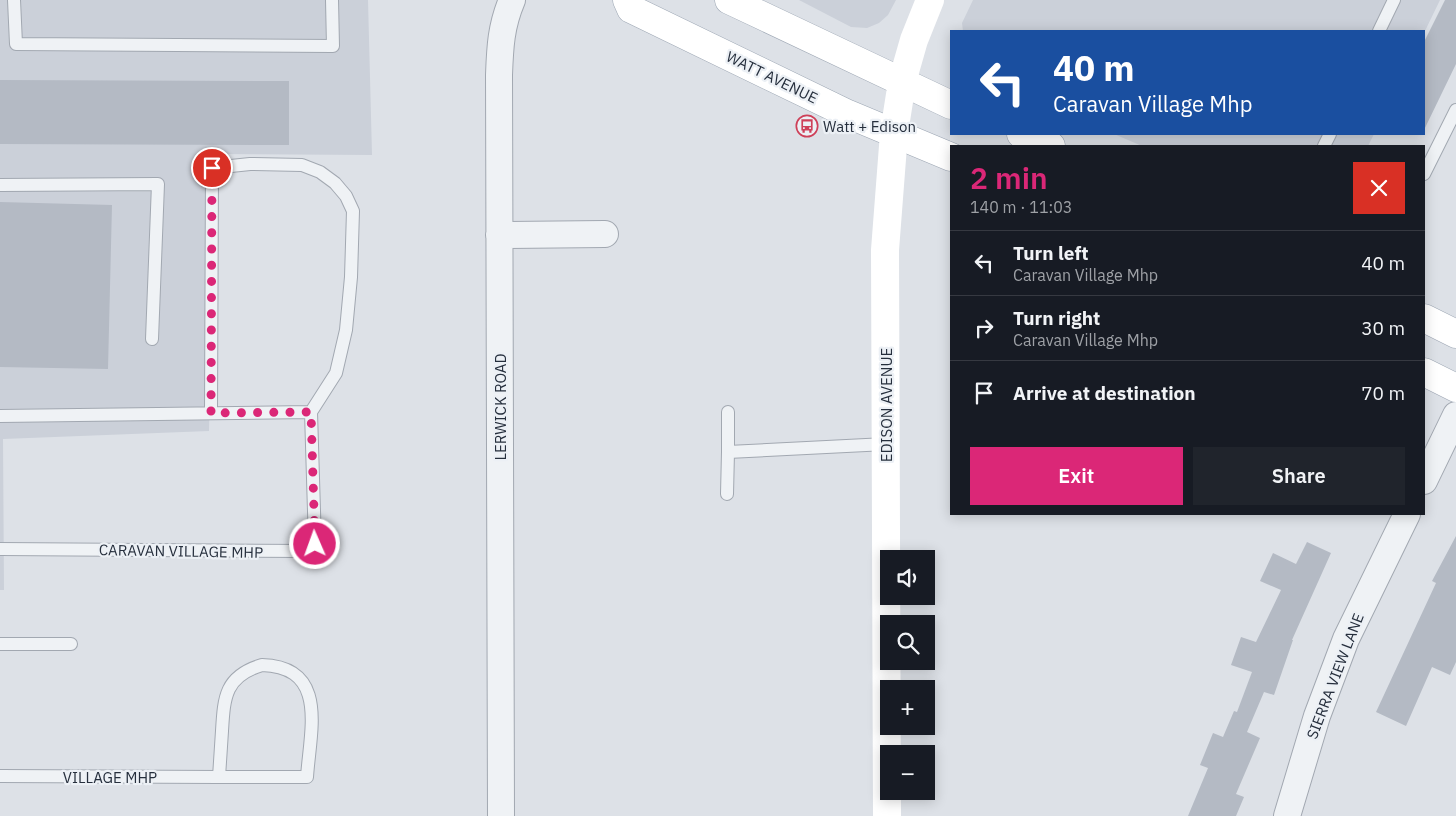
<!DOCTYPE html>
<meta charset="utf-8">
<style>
:root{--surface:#171b24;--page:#20242c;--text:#f1f3f6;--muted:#9ea1a6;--line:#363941;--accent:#db2777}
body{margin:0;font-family:"IBM Plex Sans",sans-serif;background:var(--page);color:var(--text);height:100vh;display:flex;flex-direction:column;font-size:19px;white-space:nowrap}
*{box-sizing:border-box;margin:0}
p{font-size:16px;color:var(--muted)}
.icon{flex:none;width:28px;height:28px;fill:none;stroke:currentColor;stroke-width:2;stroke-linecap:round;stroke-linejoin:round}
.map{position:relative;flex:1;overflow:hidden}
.details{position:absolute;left:950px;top:145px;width:475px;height:370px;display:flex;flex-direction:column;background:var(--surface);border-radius:0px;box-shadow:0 2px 12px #0003}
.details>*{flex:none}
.top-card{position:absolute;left:950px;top:30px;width:475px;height:105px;border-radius:0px;box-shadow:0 2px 12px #0003;background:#1a4fa0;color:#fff;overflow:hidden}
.buttons{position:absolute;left:880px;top:550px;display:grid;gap:10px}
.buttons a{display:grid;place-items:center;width:55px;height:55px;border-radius:0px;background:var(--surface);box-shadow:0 2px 12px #0003;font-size:25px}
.pin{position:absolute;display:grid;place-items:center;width:42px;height:42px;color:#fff;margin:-21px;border:2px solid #fff;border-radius:50%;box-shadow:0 1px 5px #0007}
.me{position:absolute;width:55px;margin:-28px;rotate:358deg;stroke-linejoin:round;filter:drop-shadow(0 0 4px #0008)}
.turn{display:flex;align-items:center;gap:18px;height:105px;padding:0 20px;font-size:22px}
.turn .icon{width:65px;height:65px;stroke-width:2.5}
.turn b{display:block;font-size:35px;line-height:42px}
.round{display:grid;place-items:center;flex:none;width:52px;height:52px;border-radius:0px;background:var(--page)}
.summary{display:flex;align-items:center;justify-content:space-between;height:85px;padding:0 20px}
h1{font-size:30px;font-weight:600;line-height:38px;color:var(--accent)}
.action{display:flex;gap:10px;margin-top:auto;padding:10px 20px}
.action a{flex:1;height:58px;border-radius:0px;background:var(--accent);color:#fff;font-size:20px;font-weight:600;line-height:58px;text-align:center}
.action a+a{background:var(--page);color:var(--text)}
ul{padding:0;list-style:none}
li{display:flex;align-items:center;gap:15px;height:65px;padding:0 20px;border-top:1px solid var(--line)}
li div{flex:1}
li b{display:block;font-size:19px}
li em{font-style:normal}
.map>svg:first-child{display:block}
.built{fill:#cbd0d9}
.building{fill:#b4bac4}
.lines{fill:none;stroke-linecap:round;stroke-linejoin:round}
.lane-casing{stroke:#a2a8b1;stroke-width:14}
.street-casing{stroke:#a2a8b1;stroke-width:28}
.primary-casing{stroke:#9ca6b3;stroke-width:29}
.lane{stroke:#eff2f5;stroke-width:12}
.street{stroke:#eff2f5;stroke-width:26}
.secondary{stroke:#fff;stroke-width:28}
.primary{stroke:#fff;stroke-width:28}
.route{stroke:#db2777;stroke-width:9;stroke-dasharray:0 16.2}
.labels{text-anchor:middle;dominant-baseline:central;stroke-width:4.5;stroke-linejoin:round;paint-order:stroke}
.street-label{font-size:15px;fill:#262f3d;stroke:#ecf0f5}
.poi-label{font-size:15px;fill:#262f3d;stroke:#ecf0f5;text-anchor:start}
</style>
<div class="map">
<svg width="1456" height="816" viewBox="0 0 1456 816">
<rect width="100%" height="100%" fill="#dde1e7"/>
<!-- built -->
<path class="built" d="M0,0H368L372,155L215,154L209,431L3,439L4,590H0Z
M799,0H896L888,15L879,23L867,28L851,27Z
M973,0H1440L1424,33V31H963L962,23Z
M1114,134H1374L1368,146H1142Z"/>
<!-- building -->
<path class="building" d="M1445,0H1456V64L1424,130V42Z
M0,80L289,81V145L0,144Z
M0,202L112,205L108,369L0,367Z
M1456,536V662L1450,675L1432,667L1406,726L1376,712L1436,583L1432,581Z
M1307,542L1331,553L1292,640H1293L1274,695L1264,692L1247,732L1260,738L1236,794L1244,797L1236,816H1188L1208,768L1200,765L1213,733L1223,737L1234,711L1237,712L1252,672L1231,665L1241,637L1256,642L1281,590L1260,581L1273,553L1296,564Z"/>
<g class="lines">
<!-- lane casing -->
<g class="lane-casing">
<path id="lane" d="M14,0L16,44L333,46L332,0
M1379,31L1394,0
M1324,146L1330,134
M1424,174L1456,110
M0,185L158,184L152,339
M728,412V452L886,444
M0,416L311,412
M727,494L728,452
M0,549L312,551L315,544L311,412L336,373L346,330L351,277L353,211L346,196L335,183L320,172L302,165L250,164L212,168L211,413
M0,644H71
M262,665C329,667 310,731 307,777H219C220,762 221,746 222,731C224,697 225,676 262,665Z
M0,776L219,777"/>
</g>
<!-- street casing -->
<g class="street-casing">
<path id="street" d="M499,235L605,234
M1424,481L1456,415
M501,816L499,75C500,47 501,26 512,0
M1287,816L1317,716L1346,639L1407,514"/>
</g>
<!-- primary casing -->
<g class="primary-casing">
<path id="primary" d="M627,0L631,9L848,114L951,157
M729,0L951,105
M1021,134L1051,146
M1424,318L1456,334
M1424,372L1456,388"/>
</g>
<!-- lane -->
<use href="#lane" class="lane"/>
<!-- street -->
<use href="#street" class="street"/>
<!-- secondary -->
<path class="secondary" d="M887,816L885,250L894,133L902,82L914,40L930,0"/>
<!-- primary -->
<use href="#primary" class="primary"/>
</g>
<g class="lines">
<!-- route -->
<path class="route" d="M212,168L211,413L311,412L315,544"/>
</g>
<!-- icons -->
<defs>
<g id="bus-ring" transform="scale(1.125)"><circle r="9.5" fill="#ecf0f5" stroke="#ce4059" stroke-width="1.5"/><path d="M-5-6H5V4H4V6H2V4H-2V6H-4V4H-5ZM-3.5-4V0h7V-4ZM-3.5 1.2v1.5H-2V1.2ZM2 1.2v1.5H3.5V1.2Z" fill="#ce4059"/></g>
</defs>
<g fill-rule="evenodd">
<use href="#bus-ring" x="807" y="126"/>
</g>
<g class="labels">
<!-- street labels -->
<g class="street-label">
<text transform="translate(772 77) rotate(26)">WATT AVENUE</text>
<text transform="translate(886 405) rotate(-90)">EDISON AVENUE</text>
<text transform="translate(500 407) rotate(-90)">LERWICK ROAD</text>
<text transform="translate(181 551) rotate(1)">CARAVAN VILLAGE MHP</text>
<text transform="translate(1335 676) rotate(-69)">SIERRA VIEW LANE</text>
<text x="110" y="777">VILLAGE MHP</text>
</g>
<!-- poi labels -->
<g class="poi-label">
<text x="823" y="126">Watt + Edison</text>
</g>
</g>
</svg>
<div class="buttons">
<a><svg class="icon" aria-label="sound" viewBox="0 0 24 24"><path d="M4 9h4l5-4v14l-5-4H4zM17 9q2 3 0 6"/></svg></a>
<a><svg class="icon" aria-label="search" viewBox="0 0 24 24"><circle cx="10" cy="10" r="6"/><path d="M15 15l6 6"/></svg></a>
<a>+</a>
<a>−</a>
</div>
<div class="pin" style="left:212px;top:168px;background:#d93025"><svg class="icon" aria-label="arrive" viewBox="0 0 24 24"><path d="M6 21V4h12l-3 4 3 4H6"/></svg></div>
<svg class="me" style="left:315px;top:544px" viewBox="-20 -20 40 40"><circle r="17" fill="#db2777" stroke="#fff" stroke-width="3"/><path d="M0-11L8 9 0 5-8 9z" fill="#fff"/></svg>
<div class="top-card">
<div class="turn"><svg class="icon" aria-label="left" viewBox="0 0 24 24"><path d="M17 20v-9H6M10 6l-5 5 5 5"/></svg><div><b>40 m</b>Caravan Village Mhp</div></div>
</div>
<section class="details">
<div class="summary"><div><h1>2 min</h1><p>140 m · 11:03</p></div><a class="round" style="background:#d93025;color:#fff"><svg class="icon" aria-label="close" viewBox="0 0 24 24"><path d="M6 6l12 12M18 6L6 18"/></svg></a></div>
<ul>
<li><svg class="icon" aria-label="left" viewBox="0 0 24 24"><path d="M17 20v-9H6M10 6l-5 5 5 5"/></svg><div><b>Turn left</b><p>Caravan Village Mhp</p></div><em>40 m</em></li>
<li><svg class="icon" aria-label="right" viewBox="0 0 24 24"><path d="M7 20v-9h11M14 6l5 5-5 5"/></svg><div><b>Turn right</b><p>Caravan Village Mhp</p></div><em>30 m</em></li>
<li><svg class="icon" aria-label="arrive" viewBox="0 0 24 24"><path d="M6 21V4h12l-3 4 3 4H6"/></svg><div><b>Arrive at destination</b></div><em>70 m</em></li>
</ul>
<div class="action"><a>Exit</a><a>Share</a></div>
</section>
</div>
